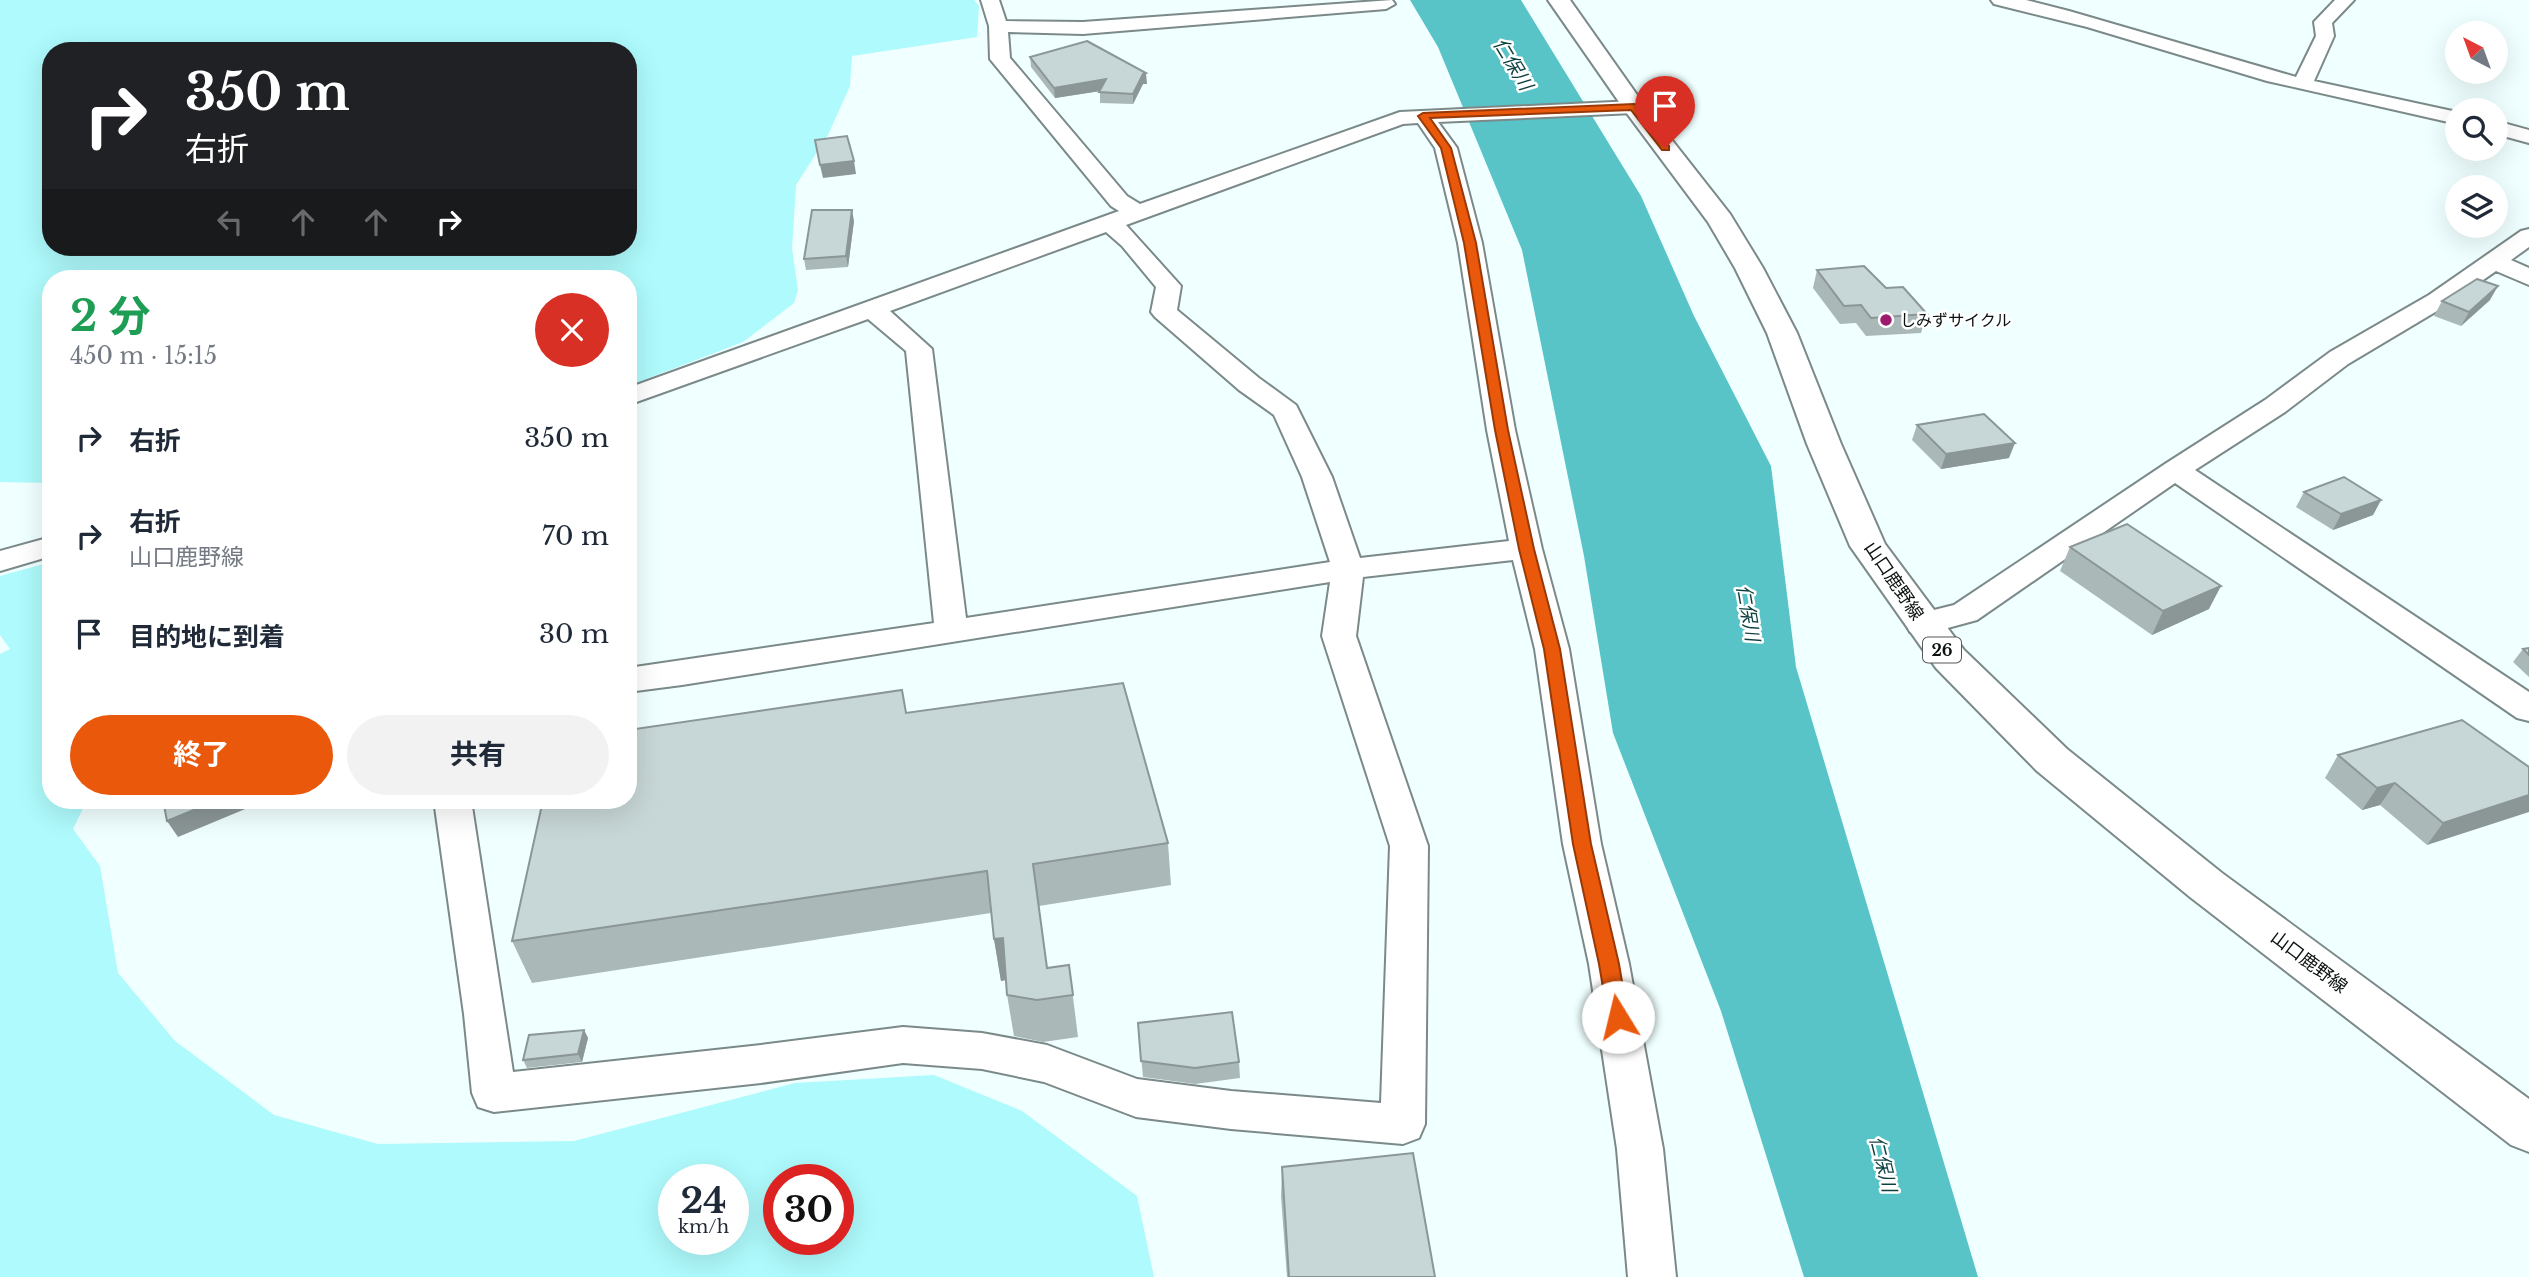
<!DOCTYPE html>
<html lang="ja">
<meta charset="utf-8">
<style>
:root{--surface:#fff;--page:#f2f2f3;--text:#1f2937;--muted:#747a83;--accent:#ea580c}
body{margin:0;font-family:"Libre Baskerville","Noto Sans JP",serif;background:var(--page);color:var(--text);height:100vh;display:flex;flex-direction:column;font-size:26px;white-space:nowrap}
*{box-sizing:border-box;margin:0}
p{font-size:23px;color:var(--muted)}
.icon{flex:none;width:38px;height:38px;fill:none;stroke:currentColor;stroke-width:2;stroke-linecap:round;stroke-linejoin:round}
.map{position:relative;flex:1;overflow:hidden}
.sheet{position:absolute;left:42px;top:270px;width:595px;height:539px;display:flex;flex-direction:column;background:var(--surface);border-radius:28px;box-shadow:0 7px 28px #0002}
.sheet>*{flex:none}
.guide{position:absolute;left:42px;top:42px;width:595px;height:214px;border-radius:28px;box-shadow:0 7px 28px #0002;background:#202124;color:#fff;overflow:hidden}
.needle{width:46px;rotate:319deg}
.tools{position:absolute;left:2445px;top:21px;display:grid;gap:14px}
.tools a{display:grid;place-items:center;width:63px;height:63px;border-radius:50%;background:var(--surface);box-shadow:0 7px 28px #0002;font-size:35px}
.speed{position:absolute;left:658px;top:1164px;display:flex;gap:14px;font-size:35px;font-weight:700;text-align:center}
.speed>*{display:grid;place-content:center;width:91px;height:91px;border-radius:50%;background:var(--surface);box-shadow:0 7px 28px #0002;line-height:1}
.speed small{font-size:18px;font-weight:400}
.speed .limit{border:10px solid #d22;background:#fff;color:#111}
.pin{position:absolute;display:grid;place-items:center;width:60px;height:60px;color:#fff;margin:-72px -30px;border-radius:50% 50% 50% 0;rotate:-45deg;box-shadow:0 0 7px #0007}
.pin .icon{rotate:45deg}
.me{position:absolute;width:77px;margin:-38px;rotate:351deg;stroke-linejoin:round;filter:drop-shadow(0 0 5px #0008)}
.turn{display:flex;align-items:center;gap:24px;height:147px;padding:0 28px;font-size:32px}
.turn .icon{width:91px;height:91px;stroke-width:2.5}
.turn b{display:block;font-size:49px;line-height:60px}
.lanes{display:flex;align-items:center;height:66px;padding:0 28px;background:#0003;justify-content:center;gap:35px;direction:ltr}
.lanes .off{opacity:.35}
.round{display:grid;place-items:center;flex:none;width:74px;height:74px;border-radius:37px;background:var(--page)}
.summary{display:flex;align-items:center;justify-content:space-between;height:119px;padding:0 28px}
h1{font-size:42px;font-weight:700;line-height:52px;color:#1e9e55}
.primary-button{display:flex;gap:14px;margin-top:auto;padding:14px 28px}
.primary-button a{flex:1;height:80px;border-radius:42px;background:var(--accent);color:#fff;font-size:28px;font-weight:700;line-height:80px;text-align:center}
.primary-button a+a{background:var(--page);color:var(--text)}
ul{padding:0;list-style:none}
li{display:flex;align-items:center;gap:21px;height:98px;padding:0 28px}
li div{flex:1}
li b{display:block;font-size:26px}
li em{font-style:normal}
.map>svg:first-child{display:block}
.green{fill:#aefafc;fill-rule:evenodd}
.water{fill:#59c4c7}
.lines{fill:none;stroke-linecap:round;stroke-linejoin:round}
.minor-casing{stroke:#7b8989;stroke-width:4}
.major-casing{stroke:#7b8989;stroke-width:4}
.minor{fill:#fff;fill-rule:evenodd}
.major{fill:#fff;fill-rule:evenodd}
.wall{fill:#abb8b8}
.shaded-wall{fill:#8b9696}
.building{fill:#c7d6d6;stroke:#8b9696;stroke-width:2}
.route{fill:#ea580c;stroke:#983908;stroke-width:2}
.poi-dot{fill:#9d1b6d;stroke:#fff;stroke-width:2.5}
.labels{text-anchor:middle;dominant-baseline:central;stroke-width:5;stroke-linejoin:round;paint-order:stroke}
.far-poi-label{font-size:16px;fill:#0b1010;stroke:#fff;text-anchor:start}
.shield{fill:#fff;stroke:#545858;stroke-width:2}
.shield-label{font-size:16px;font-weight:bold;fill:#0b1010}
.street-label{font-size:18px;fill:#0b1010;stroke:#fff}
.water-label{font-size:19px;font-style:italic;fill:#0c3f40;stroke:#fff}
</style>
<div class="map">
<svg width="2529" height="1277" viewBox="0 0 2529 1277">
<rect width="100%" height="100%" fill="#f0ffff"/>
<!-- green -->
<path class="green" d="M0,0H974L979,6L977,37L852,56L850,86L828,135L796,185L792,248L798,290L794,303L743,342L628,386V278H51V483L0,482ZM51,51H628V247H51Z
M51,562V800H87L73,829L100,866L118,973L175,1041L274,1115L378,1144L574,1141L795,1083L934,1075L1022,1111L1137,1196L1154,1277H0V654L10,649L0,635V576ZM674,1180H733V1239H674ZM779,1180H838V1239H779Z"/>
<!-- water -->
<path class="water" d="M1410,0H1521L1641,196L1694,316L1771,466L1796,667L1978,1277H1804L1721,1011L1613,733L1584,556L1522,250L1438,47Z"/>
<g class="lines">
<!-- minor casing -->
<g class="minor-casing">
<path id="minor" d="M981,0H999L1006,21L1083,22L1392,0L1395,4L1386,9L1083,34L1008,32L1010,58L1127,196L1140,204L1400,112L1634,101L1641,103L1644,107L1641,111L1634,113L1438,122L1457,148L1482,243L1515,430L1542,549L1569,649L1601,844L1629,964L1663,1149L1676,1277H1628L1617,1149L1589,964L1563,844L1535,649L1513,560L1363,577L1356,636L1428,846L1425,1124L1419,1138L1403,1144L1231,1129L1136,1117L1044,1082L982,1069L903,1063L761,1083L494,1112L478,1107L472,1093L464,1014L434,800H471L513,1072L761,1045L903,1027L982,1033L1047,1045L1137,1079L1231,1091L1381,1103L1390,846L1322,636L1330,582L682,685L628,692V668L934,623L906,351L868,319L628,405V388L1119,211L1111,206L990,59L989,26ZM1418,123L1435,148L1458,243L1487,430L1509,541L1360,558L1332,477L1296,405L1259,378L1177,310L1181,286L1126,225L1403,124ZM1106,232L1122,246L1156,287L1151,312L1155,317L1239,390L1274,415L1302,477L1330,562L966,618L932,349L890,311Z
M1991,0H2026L2069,11L2296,77L2316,36L2314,22L2335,0H2354L2332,23L2334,36L2314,81L2457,112V124L2267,81L2087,27L1994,4Z
M2496,121L2529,130V143L2496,134Z
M2529,229V247L2511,260L2529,268V285L2496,271L2447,305L2348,364L2285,412L2195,470L2529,692V721L2517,718L2175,483L1977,620L1922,635L1910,632L1906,624L1910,616L1954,605L2165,464L2265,400L2330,352L2429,295L2521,231Z
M51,537V556L0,571V551Z"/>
</g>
<!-- major casing -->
<g class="major-casing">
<path id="major" d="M1548,0H1570L1642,102L1730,214L1763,268L1797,333L1841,444L1885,544L1964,650L2067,749L2222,873L2529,1099V1152L2511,1145L2190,897L2037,771L1936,668L1850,546L1807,444L1767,333L1735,268L1708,222L1626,112Z"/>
</g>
<!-- minor -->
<use href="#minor" class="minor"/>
<!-- major -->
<use href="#major" class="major"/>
</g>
<!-- wall -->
<path class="wall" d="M1030,57L1147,84H1143L1133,104L1100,103V91L1055,98L1031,67Z
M854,221L848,267L806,270L804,259Z
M1817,270L1886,288L1927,314L1921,333L1866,336L1856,323L1840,324L1813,288Z
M2490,300L2461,326L2434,316L2442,301Z
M1917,425L2009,458L1941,469L1912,440Z
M2304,492L2381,500L2373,515L2333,530L2296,507Z
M2070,547L2209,609L2152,635L2060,571Z
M2529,648V677L2513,662L2523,649Z
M906,713L1168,843L1171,885L1039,906L1047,968L1069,965L1078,1037L1043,1042L1014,1036L1007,995L1006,980L1001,981L994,939L991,913L532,983L512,941Z
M2338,755L2529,767L2427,845L2380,805L2362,810L2325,778Z
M1138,1023L1239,1062L1240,1078L1195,1084L1143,1077Z
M584,1030L588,1038L582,1062L527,1068L523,1060Z
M1282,1167L1435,1277H1287L1281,1197Z"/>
<!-- shaded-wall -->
<path class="shaded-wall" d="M1146,73L1147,84H1143L1133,104V94L1143,74Z
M1106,79L1107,90L1055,98L1054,88Z
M854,161L856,174L823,178L820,165Z
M852,210L854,221L848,267L846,256Z
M2498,286L2490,300L2461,326L2469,312Z
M2015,443L2009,458L1941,469L1946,454Z
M2381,500L2373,515L2333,530L2341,514Z
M2221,586L2209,609L2152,635L2163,611Z
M2395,783L2380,805L2362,810L2377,788Z
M2529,795V812L2427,845L2443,823Z
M218,800H267L178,837L167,821Z
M1003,938L1010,979L1001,981L994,939Z
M584,1030L588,1038L582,1062L578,1054Z"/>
<!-- building -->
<path class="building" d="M1087,41L1146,73L1143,74L1133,94L1099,92L1106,79L1054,88L1030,57Z
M847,136L854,161L820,165L815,140Z
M812,210H852L846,256L804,259Z
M1864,266L1886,288L1903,287L1927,314L1871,318L1861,305L1844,306L1817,270Z
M2477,279L2498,286L2469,312L2442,301Z
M1984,414L2015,443L1946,454L1917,425Z
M2344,477L2381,500L2341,514L2304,492Z
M2127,524L2221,586L2163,611L2070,547Z
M2529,648V655L2523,649Z
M1123,683L1168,843L1033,864L1047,968L1069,965L1073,995L1037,1000L1007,995L1003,938L994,939L987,871L512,941L543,800H628V730L902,690L906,713Z
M2462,720L2529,767V795L2443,823L2395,783L2377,788L2338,755Z
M163,800H218L167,821Z
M1232,1012L1239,1062L1195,1068L1141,1061L1138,1023Z
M584,1030L578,1054L523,1060L529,1035Z
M1413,1153L1435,1277H1289L1282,1167Z"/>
<!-- route -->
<path class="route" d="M1634,104L1637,105L1669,146V150H1662L1631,110L1430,118L1451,148L1476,243L1508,430L1534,549L1560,649L1591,844L1619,964L1628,1017L1625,1023L1618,1025L1611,1023L1608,1017L1599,964L1573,844L1544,649L1519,549L1495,430L1464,243L1441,148L1418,116L1423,113Z"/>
<!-- markers -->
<circle class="poi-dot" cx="1886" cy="320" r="7"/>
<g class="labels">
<!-- far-poi labels -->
<g class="far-poi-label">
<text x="1900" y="320">しみずサイクル</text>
</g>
<!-- shield labels -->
<rect class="shield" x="1923" y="637.5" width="38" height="25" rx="5"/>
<g class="shield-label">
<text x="1942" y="650">26</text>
</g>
<!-- street labels -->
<g class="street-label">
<text transform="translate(1894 581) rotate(56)">山口鹿野線</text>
<text transform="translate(2309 962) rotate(37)">山口鹿野線</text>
</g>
<!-- water labels -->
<g class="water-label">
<text transform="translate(1513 64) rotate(59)">仁保川</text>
<text transform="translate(1748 613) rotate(80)">仁保川</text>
<text transform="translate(1883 1164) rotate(76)">仁保川</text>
</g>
</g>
</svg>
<div class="tools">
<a><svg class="needle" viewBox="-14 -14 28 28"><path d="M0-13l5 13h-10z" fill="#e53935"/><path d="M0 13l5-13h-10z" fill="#747a83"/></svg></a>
<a><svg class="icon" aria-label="search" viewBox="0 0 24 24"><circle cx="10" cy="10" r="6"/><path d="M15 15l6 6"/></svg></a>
<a><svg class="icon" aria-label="layers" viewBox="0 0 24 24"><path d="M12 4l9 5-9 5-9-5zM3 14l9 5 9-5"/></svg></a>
</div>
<div class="speed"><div>24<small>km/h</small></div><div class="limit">30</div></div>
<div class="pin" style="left:1665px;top:148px;background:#d93025"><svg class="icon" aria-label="arrive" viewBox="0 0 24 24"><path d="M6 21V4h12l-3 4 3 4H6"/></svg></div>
<svg class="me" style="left:1618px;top:1017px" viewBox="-20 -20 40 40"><circle r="19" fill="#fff"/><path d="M0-13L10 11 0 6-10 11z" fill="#ea580c"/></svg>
<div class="guide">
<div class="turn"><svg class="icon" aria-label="right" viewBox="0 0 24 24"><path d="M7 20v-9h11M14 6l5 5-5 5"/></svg><div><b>350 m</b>右折</div></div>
<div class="lanes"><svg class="icon off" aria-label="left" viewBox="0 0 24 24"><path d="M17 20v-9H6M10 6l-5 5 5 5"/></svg><svg class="icon off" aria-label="ahead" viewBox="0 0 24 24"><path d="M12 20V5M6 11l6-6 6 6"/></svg><svg class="icon off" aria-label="ahead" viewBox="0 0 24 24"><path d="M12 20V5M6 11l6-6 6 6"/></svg><svg class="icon" aria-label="right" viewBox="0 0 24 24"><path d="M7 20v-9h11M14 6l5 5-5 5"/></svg></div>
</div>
<section class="sheet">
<div class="summary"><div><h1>2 分</h1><p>450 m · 15:15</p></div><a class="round" style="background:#d93025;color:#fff"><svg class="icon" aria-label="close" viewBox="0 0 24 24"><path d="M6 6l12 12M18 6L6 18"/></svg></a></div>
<ul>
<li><svg class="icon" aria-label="right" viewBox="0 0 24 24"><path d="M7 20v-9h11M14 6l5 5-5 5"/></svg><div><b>右折</b></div><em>350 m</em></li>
<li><svg class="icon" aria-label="right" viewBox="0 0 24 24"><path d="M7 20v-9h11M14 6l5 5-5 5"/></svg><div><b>右折</b><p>山口鹿野線</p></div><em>70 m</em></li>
<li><svg class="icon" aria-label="arrive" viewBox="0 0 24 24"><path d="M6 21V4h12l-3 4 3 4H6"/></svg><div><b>目的地に到着</b></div><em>30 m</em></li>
</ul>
<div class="primary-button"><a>終了</a><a>共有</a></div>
</section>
</div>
